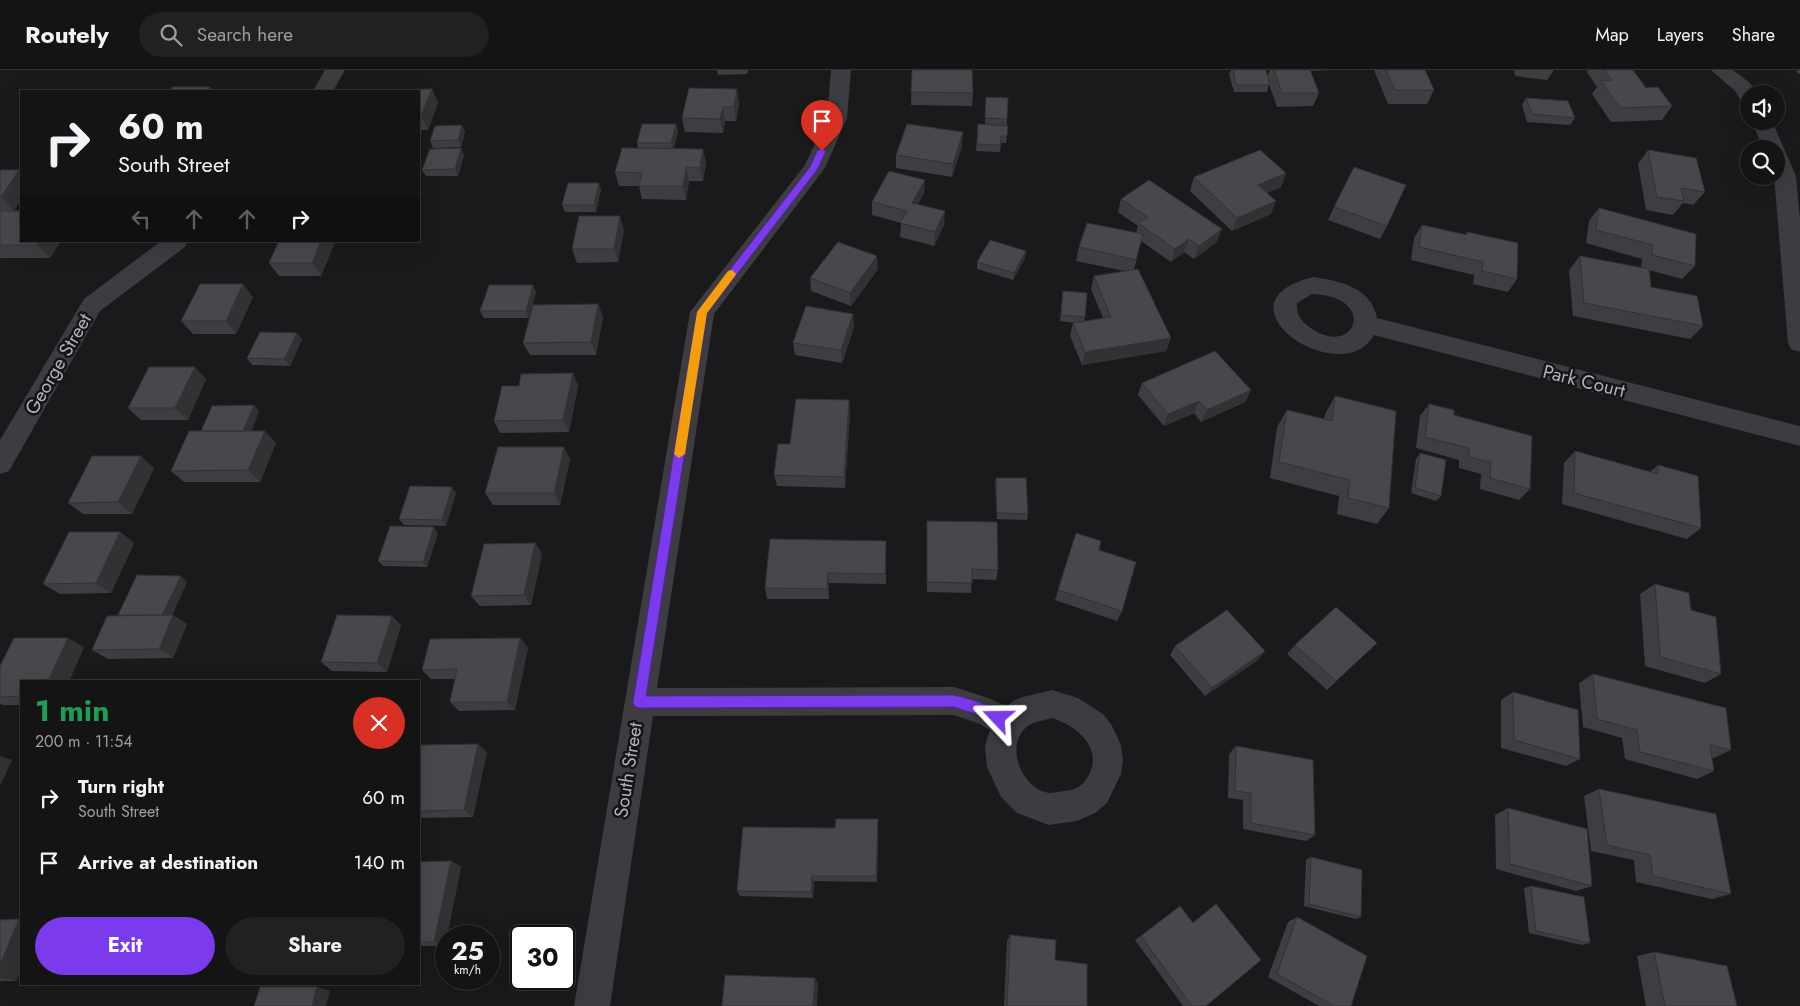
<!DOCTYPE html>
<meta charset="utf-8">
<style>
:root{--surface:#141415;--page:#212122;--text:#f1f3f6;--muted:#9d9ea0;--line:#333334;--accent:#7c3aed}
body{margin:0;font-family:Jost,sans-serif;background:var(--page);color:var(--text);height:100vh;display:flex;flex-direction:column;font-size:19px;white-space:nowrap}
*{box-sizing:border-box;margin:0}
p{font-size:16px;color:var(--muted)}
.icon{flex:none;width:28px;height:28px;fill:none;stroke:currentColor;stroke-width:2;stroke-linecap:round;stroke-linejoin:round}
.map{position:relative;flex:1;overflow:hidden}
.sheet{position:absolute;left:20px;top:610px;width:400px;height:305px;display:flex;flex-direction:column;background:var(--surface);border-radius:0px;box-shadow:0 5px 20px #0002,0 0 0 1px var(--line)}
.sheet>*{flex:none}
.guide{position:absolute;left:20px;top:20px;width:400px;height:152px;border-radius:0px;box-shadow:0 5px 20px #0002,0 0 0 1px var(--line);background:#141415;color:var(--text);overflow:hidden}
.controls{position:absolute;left:1740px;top:15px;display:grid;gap:10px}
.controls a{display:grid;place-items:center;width:45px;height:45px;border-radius:50%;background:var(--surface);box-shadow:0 5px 20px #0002,0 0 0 1px var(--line);font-size:25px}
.speed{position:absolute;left:435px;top:855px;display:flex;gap:10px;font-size:25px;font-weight:700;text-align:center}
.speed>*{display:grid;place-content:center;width:65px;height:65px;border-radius:50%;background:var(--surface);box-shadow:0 5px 20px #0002,0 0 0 1px var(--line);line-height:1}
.speed small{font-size:12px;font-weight:400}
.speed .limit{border:2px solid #111;border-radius:8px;background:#fff;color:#111}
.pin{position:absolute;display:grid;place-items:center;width:42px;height:42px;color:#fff;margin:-51px -21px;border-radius:50% 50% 50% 0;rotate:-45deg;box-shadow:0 0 5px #0007}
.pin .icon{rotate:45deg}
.me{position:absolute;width:55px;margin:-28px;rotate:293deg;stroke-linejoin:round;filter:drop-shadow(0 0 4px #0008)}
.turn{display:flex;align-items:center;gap:18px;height:105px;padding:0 15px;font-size:22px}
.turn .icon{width:65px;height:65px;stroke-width:2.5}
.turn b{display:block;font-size:35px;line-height:42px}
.lanes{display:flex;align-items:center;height:48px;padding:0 15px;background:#0003;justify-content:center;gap:25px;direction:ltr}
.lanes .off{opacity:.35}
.round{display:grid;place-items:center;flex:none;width:52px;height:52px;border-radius:26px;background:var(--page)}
.summary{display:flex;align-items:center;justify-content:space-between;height:85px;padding:0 15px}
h1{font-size:30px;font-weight:700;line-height:38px;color:#1e9e55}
.button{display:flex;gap:10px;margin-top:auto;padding:10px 15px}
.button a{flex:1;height:58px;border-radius:30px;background:var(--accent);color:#fff;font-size:20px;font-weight:700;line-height:58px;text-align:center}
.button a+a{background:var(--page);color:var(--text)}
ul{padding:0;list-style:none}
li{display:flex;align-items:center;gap:15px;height:65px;padding:0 15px}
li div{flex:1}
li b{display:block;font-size:19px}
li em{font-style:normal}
header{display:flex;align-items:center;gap:30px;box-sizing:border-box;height:70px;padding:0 25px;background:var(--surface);border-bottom:1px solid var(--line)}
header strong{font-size:24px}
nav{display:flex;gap:28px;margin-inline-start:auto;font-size:18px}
.search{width:350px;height:45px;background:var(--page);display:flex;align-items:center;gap:12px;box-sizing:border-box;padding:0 18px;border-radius:28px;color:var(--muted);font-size:19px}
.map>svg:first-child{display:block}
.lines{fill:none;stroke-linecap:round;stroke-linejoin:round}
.minor{fill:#3c3c41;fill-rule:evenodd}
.wall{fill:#3d3e41}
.shaded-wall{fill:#323235}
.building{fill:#47484c;stroke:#323235}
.route{fill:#7c3aed;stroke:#51269a}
.slow{fill:#f59e0b}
.labels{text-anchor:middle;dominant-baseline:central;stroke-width:5;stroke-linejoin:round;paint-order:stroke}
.street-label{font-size:19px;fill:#aeb2bb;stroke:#151517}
</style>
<header>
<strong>Routely</strong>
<div class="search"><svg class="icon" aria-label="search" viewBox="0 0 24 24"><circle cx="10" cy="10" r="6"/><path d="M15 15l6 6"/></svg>Search here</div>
<nav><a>Map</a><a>Layers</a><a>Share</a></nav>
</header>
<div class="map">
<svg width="1800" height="936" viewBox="0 0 1800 936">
<rect width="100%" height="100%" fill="#1a1a1c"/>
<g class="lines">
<!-- minor -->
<path class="minor" d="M325,0H345L333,21H313Z
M831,0H851L847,48L825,98L714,244L657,618L954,617L988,628L1007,636L1013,631L1023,627L1052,620L1078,628L1103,644L1111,654L1117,666L1121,676L1123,690L1121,704L1107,733L1095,743L1077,751L1049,755L1017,743L1001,727L987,697L985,676L990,660L980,654L954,645L653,646L610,936H574L690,242L805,95L827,48ZM1052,648C1079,656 1107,682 1085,711C1079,718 1073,720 1065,721C1060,721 1054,723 1050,723C1020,720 1001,668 1033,653C1039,651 1046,650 1052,648Z
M1711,0H1733L1750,13L1757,24H1749V34L1742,32L1735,21Z
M1752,51H1772L1796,106L1800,150V282L1791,279L1788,273L1774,106H1776V79H1763Z
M161,171H188L185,177L100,241L9,401L0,404V370L84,229Z
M1313,207C1340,211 1371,217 1377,248L1800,356V376L1374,265C1342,323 1208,233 1313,207ZM1312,224C1380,226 1355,292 1308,256C1300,250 1296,243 1297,233Z"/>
</g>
<!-- wall -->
<path class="wall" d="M717,0H748L747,4L718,5Z
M912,0L973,23L972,36L911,35Z
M1231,0H1266L1267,7L1270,0H1329L1310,1L1319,23L1313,36L1277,37L1269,14L1267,22H1234L1229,4Z
M1374,0H1425L1434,20L1427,34H1388Z
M1514,0H1554L1547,10L1515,6Z
M1588,0H1633L1646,18L1672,36L1662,50L1611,52L1592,24L1597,17L1587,2Z
M1798,0H1800V4L1796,2Z
M432,19L438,33L428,60H419V21Z
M986,27L1007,49V56L989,55L1008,56L1006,73H1001L1000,82L976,81L978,54L985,55Z
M1526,28L1575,48L1570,55L1527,52L1522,35Z
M739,33L736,51H725L723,63L685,62L682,48Z
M678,61L674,78L706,92L703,111H689L686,130L642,129L639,116H619L615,102L638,78L637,73Z
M465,62L461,77L433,78L430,71Z
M962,76L952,107L896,98V85Z
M1648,80L1705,122L1693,135L1683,133L1673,145L1646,140L1638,94Z
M464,85L458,106H426L422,100Z
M0,100H19L21,102V129L14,141H0Z
M1286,103L1281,117L1267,123L1271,144L1232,161L1190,121L1194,107Z
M599,113L601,120L596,142H565L562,135Z
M924,123L918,134L944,155L934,176L900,167L901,153L872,145V132Z
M1121,129L1217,172L1194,189L1184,182L1171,192L1141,171L1134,200L1171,268L1166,281L1082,295L1070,266L1073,253H1075L1060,251L1063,221L1085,247L1084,251L1103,248L1091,219L1094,206L1125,201L1076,191L1079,177L1136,163L1138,156L1118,142Z
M1334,137L1387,156L1380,169L1328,150Z
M1599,138L1695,196L1682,209L1649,200L1651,217L1703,256L1690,269L1573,246L1569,200L1580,186L1641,198L1642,189L1586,173L1589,151Z
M0,141L21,171H61L50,188H0Z
M1422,155L1465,165L1467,162L1517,209L1508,222L1473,214L1474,205L1411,190L1414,168Z
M624,160L618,192L577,193L572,179Z
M335,172L321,206H279L269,193Z
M1026,181L1025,188L1013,210L977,199V192Z
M878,199L851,236L811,221L810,208Z
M536,222L529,248H484L480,241Z
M253,227L236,264H193L181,251Z
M598,234L603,247L596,285H530L523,273Z
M854,257L842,293L795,285L793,273Z
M302,269L290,296L252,295L247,288Z
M573,303L578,316L569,362L500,363L494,351L519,316Z
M206,309L188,350H141L128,338Z
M1142,313L1251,320L1245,332L1201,352L1194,343L1164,356L1138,325Z
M1335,326L1389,438L1377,454L1337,444L1339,426L1270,408L1277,357L1287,340L1324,349L1325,344Z
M849,330L850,343L845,418L777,416L774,405Z
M1429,334L1454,345L1530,419L1519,430L1480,419L1481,404L1459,398V390L1416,378L1420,346Z
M254,335L259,341L251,361L276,373L260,412H184L171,401L201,361Z
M1575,381L1650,402L1658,395L1701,458L1687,469L1562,434L1564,393Z
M1420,383L1441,426L1436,431L1411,423L1416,389Z
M570,389L560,435H493L485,423Z
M154,398L132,444H83L68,433Z
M996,408L1028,444L1027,450L997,449L995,413Z
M456,423L446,456L404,455L399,449Z
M927,451L998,500L996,510L972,509L971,523L927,522Z
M120,462L134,473L111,523L60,524L43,514Z
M438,463L427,497L383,496L378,491Z
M1076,463L1099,480L1122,541L1117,551L1055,530Z
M886,471V514L829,513V529H767L765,518Z
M535,473L542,484L531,535L480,536L471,526Z
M187,512L172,545L187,554L173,588L108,589L92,580L119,545Z
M1655,514L1691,540L1721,604L1705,613L1645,596L1640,524Z
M401,555L387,602L332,601L321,592Z
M520,568L528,578L515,640L459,641L450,632L455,609H431L422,600Z
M1377,573L1327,620L1287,584L1295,575Z
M1175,576L1265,581L1258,590L1205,626L1170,585Z
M84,577L69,611H21V635H3L0,634V596Z
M1593,604L1731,680L1714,688L1712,687L1714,701L1697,709L1625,689L1622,668L1583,657L1579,613Z
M1513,622L1580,689L1566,696L1501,678V630Z
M1236,676L1315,765L1306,771L1243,759V730L1228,728L1229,684Z
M487,682L473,747L419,748V683Z
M1599,719L1731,824L1712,829L1636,812L1634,790L1591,781L1584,726Z
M1508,738L1592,816L1576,821L1496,799L1495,745Z
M878,756L877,812L814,811L813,828L740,826L737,821L835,758Z
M1311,787L1361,847L1356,849L1304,836L1306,790Z
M451,791L461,797L445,876H419V792Z
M1531,816L1590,873L1582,875L1529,863L1524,818Z
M1216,834L1206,936H1183L1135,870L1180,836L1192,853Z
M1297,847L1351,936H1319L1268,907L1288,852Z
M19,849L21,850V897L16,911H0V850Z
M1010,865L1055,890L1087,936H1004L1007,871Z
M1654,882L1737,936H1646L1637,886Z"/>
<!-- shaded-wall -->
<path class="shaded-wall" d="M210,17L213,21H207Z
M432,19L438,33L428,60L421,46Z
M737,19L739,33L736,51L734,37Z
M723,37L725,51L723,63L720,49Z
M676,54L678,61L673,80L671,73Z
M462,55L465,62L461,77L458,70Z
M963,62L962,76L952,107L953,94Z
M461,78L464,85L458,106L455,99Z
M703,79L706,92L703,111L700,98Z
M686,97L689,111L686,130L683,116Z
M19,100L21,102V129L14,141L1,127Z
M1286,103L1281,117L1253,128L1258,115Z
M925,110L924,123L912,146V133Z
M599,113L601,120L596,142L594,135Z
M1276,131L1271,144L1232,161L1237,148Z
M945,141L944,155L934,176L935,162Z
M620,146L624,160L618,192L614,179Z
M1222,159L1217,172L1194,189L1199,176Z
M1189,169L1184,182L1171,192L1175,179Z
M40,171H61L50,188L37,175Z
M321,171L335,172L321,206L312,193Z
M1026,181L1025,188L1013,210L1014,203Z
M877,186L878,199L851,236L850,223Z
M243,214L253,227L236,264L226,251Z
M533,215L536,222L529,248L526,241Z
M598,234L603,247L596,285L591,272Z
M853,244L854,257L842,293L841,280Z
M297,263L302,269L290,296L284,289Z
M1171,268L1166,281L1082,295L1085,282Z
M195,297L206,309L188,350L175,338Z
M573,303L578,316L569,362L563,350Z
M1251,320L1245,332L1201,352L1207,340Z
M849,330L850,343L845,418L844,407Z
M1199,331L1194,343L1164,356L1168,344Z
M254,335L259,341L248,370L242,364Z
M265,361L276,373L260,412L248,400Z
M564,377L570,389L560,435L554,423Z
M141,386L154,398L132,444L118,432Z
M452,417L456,423L446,456L442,450Z
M434,457L438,463L427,497L423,492Z
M120,462L134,473L111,523L96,513Z
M535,473L542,484L531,535L524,525Z
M828,503L829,513V529L827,519Z
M181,506L187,512L170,550L162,545Z
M173,545L187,554L173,588L159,579Z
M392,546L401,555L387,602L377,593Z
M68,568L84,577L69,611H48Z
M520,568L528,578L515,640L507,632Z
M1265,581L1258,590L1205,626L1212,618Z
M478,674L487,682L473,747L464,740Z
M0,686L12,690L0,716Z
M878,749V756L877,812L876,806Z
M451,791L461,797L447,866H446L445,876L434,872Z
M812,806L814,811L813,828L811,822Z
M19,849L21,850V897L16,911L0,908V895Z
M815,908L818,913L817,936H813Z
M317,917L330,921L326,936H312Z"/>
<!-- building -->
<path class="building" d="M912,0H972L973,23L911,22Z
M1233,0H1266L1270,15H1236Z
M1274,0H1310L1319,23H1282Z
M1386,0H1425L1434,20H1395Z
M1604,0H1633L1646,18L1658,17L1672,36L1620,38L1601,11L1612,10Z
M172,17H210L207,21H170Z
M689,18L737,19L734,37H723L720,49L682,48Z
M432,19L421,46H419V21H394L395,20Z
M986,27L1008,28L1007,49L985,48Z
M1526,28L1568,31L1575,48L1532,44Z
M642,54H676L671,73H637Z
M907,54L963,62L953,94L896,85Z
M978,54L1008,56L1007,66H1001L1000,75L977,74Z
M462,55L458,70L430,71L435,56Z
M461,78L455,99L422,100L430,79Z
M622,78L703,79L700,98L686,97L683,116H639L642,103L615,102Z
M1260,80L1286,103L1258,115L1276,131L1237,148L1194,107Z
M1648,80L1696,88L1705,122L1681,118L1684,131L1657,127Z
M1354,97L1406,115L1387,156L1334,137Z
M0,100H19L1,127H0Z
M889,101L925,110L912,133L945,141L935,162L900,153L907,141L872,132Z
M1149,110L1222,159L1199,176L1189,169L1175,179L1138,153L1148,147L1121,129Z
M568,113H599L594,135H562Z
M1599,138L1696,164L1695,196L1652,185L1653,175L1596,160Z
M0,141H21V171H40L37,175H0Z
M579,146H620L614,179H572Z
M1087,153L1143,164L1136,190L1079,177Z
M1422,155L1467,165V162L1518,173L1517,209L1482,201L1483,192L1419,177Z
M990,170L1026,181L1014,203L977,192Z
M279,171H321L312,193H269Z
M838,172L877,186L850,223L810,208Z
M1580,186L1649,199L1651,217L1697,226L1703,256L1584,233Z
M1138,199L1171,268L1085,282L1073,253L1111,247L1094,206Z
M200,214H243L226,251H181Z
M489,215H533L526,241H480Z
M1063,221L1087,223L1085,247L1061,245Z
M598,234L591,272L523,273L533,235Z
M806,236L853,244L841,280L793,273Z
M260,262L297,263L284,289L247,288Z
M1215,281L1251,320L1207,340L1199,331L1168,344L1142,313Z
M149,297H195L175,338H128Z
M573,303L563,350L494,351L502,316H519L521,304Z
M1335,326L1396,341L1389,438L1348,428L1350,410L1279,392L1287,340L1332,351Z
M796,329L849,330L844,407L774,405L778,374H790Z
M1429,334L1454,340V345L1532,366L1530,419L1490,408L1491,392L1469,387V378L1425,367Z
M254,335L243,361H201L212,336Z
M189,361H265L248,400L171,401Z
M498,377H564L554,423H485Z
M1575,381L1658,404V395L1698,406L1701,458L1574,423Z
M1420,383L1446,390L1441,426L1415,418Z
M92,386H141L118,432L68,433Z
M996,408H1026L1028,444L997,443Z
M410,416L452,417L442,450L399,449Z
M927,451L997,452L998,500L972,499V513L927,512Z
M390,456L434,457L423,492L378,491Z
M69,462H120L96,513L43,514Z
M1076,463L1101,471L1099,480L1136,492L1122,541L1058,520Z
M770,469L886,471L885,504L828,503L827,519L765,518Z
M535,473L524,525L471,526L484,474Z
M137,505L181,506L162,545H118Z
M1655,514L1689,523L1691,540L1716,547L1721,604L1660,587Z
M1336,537L1377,573L1336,611L1295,575Z
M1227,540L1265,581L1212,618L1175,576Z
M173,545L159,579L92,580L107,546Z
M337,545L392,546L377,593L321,592Z
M14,568H68L48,611H21V626L0,627V596Z
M520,568L507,632H450L457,599L422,600L430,569Z
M1593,604L1726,638L1731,680L1710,675L1714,701L1640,682L1637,660L1597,649Z
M1513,622L1578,640L1580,689L1514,670Z
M478,674L464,740L419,741V683L421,675Z
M1236,676L1313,690L1315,765L1251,753V723L1235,721Z
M1599,719L1716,744L1731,824L1653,806L1650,785L1607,775Z
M1508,738L1587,759L1592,816L1510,794Z
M836,749H878L876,806H812L811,822L737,821L743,757L835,758Z
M1311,787L1362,800L1361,847L1309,834Z
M451,791L434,872H419V792Z
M1531,816L1584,827L1590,873L1536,861Z
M1216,834L1261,890L1206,936H1192L1141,866L1180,836L1193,853Z
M1297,847L1367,886L1351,936H1334L1277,904Z
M19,849L0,895V850Z
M1010,865L1056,870L1055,890L1087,894V936H1007Z
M1654,882L1727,896L1737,936H1665Z
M725,905L815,908L813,936H722Z
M260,917H317L312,936H254Z"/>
<!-- route -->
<path class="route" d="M822,78L826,81L817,100L707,243L646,626L954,625C967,629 999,635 1005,648L1003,652L998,654L985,647L954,637L639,638L634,636L633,632L697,242L810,97L817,81Z"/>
<!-- slow -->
<path class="slow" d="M732,200L736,204L735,206L707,243L685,384L679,388L674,384L697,242L728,201Z"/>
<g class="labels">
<!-- street labels -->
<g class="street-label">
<text transform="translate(58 294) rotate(-60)">George Street</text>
<text transform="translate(1584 311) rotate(14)">Park Court</text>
<text transform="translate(628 700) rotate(-81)">South Street</text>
</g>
</g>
</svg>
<div class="controls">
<a><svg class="icon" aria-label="sound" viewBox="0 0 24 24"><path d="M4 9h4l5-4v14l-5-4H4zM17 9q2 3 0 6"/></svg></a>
<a><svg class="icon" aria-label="search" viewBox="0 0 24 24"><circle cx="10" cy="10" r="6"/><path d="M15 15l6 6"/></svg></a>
</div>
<div class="speed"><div>25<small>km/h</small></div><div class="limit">30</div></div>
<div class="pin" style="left:822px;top:81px;background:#d93025"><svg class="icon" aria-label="arrive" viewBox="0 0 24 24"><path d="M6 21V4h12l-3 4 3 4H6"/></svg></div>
<svg class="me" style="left:998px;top:648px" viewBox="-20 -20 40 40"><path d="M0-17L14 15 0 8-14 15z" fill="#7c3aed" stroke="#fff" stroke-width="4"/></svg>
<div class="guide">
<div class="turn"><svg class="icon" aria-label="right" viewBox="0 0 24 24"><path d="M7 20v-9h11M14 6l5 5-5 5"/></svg><div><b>60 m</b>South Street</div></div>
<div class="lanes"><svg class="icon off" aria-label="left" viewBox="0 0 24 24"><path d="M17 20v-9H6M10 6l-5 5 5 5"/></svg><svg class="icon off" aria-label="ahead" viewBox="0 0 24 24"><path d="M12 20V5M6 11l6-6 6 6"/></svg><svg class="icon off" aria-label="ahead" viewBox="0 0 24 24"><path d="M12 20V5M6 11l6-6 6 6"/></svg><svg class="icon" aria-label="right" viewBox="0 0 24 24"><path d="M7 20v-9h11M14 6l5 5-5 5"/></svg></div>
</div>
<section class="sheet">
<div class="summary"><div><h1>1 min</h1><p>200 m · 11:54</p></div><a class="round" style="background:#d93025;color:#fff"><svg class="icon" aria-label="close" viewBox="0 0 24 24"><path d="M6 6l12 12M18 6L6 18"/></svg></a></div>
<ul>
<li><svg class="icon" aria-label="right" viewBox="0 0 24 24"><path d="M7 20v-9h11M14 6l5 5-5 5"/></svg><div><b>Turn right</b><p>South Street</p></div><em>60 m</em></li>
<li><svg class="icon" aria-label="arrive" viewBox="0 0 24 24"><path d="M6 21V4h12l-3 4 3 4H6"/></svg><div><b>Arrive at destination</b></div><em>140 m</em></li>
</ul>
<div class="button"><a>Exit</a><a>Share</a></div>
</section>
</div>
